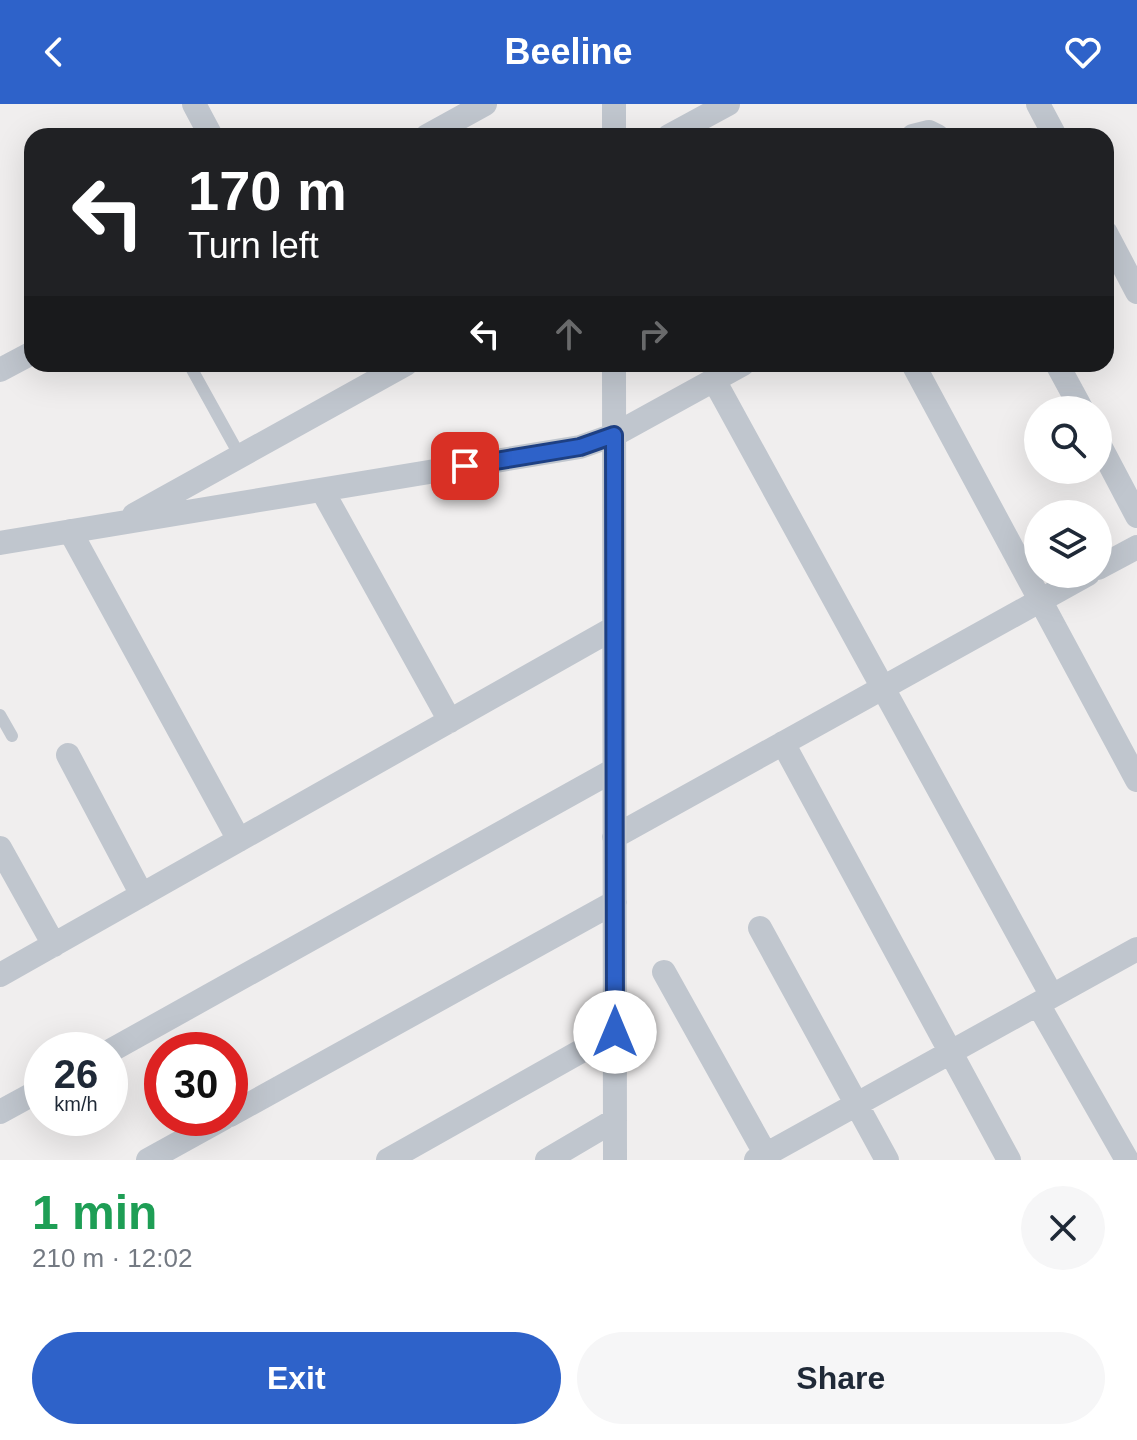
<!DOCTYPE html>
<meta charset="utf-8">
<style>
:root{--surface:#fff;--page:#f6f6f7;--text:#1f2937;--muted:#747a83;--accent:#2e62c9}
body{margin:0;font-family:Arial,sans-serif;background:var(--page);color:var(--text);height:100vh;display:flex;flex-direction:column;font-size:30px;white-space:nowrap}
*{box-sizing:border-box;margin:0}
p{font-size:26px;color:var(--muted)}
.icon{flex:none;width:44px;height:44px;fill:none;stroke:currentColor;stroke-width:2;stroke-linecap:round;stroke-linejoin:round}
.map{position:relative;height:1056px;overflow:hidden}
.side{display:flex;flex-direction:column;background:var(--surface);flex:1}
.side>*{flex:none}
.hud{position:absolute;left:24px;top:24px;width:1090px;height:244px;border-radius:24px;box-shadow:0 8px 32px #0002;background:#202124;color:#fff;overflow:hidden}
.tools{position:absolute;left:1024px;top:292px;display:grid;gap:16px}
.tools a{display:grid;place-items:center;width:88px;height:88px;border-radius:50%;background:var(--surface);box-shadow:0 8px 32px #0002;font-size:40px}
.speed{position:absolute;left:24px;top:928px;display:flex;gap:16px;font-size:40px;font-weight:700;text-align:center}
.speed>*{display:grid;place-content:center;width:104px;height:104px;border-radius:50%;background:var(--surface);box-shadow:0 8px 32px #0002;line-height:1}
.speed small{font-size:20px;font-weight:400}
.speed .limit{border:12px solid #d22;background:#fff;color:#111}
.pin{position:absolute;display:grid;place-items:center;width:68px;height:68px;color:#fff;margin:-34px;border-radius:16px;box-shadow:0 4px 12px #0006}
.me{position:absolute;width:88px;margin:-44px;rotate:0deg;stroke-linejoin:round;filter:drop-shadow(0 0 6px #0008)}
.turn{display:flex;align-items:center;gap:28px;height:168px;padding:0 32px;font-size:36px}
.turn .icon{width:104px;height:104px;stroke-width:2.5}
.turn b{display:block;font-size:56px;line-height:68px}
.lanes{display:flex;align-items:center;height:76px;padding:0 32px;background:#0003;justify-content:center;gap:40px;direction:ltr}
.lanes .off{opacity:.35}
.round{display:grid;place-items:center;flex:none;width:84px;height:84px;border-radius:42px;background:var(--page)}
.overview{display:flex;align-items:center;justify-content:space-between;height:136px;padding:0 32px}
h1{font-size:48px;font-weight:800;line-height:60px;color:#1e9e55}
.action{display:flex;gap:16px;margin-top:auto;padding:16px 32px}
.action a{flex:1;height:92px;border-radius:48px;background:var(--accent);color:#fff;font-size:32px;font-weight:800;line-height:92px;text-align:center}
.action a+a{background:var(--page);color:var(--text)}
header{display:flex;justify-content:space-between;align-items:center;height:104px;padding:0 32px;background:var(--accent);color:#fff;font-size:36px;font-weight:800}
.map>svg:first-child{display:block}
.lines{fill:none;stroke-linecap:round;stroke-linejoin:round}
.lane{stroke:#c0c6ce;stroke-width:12}
.street{stroke:#c0c6ce;stroke-width:24}
.route-casing{stroke:#1e4083;stroke-width:20}
.route{stroke:#2e62c9;stroke-width:14}
</style>
<header><svg class="icon" aria-label="back" viewBox="0 0 24 24"><path d="M15 5l-7 7 7 7"/></svg>Beeline<svg class="icon" aria-label="heart" viewBox="0 0 24 24"><path d="M12 20l-8-8c-3-5 5-10 8-4 3-6 11-1 8 4z"/></svg></header>
<div class="map">
<svg width="1137" height="1056" viewBox="0 0 1137 1056">
<rect width="100%" height="100%" fill="#f0eeee"/>
<g class="lines">
<!-- lane -->
<path class="lane" d="M189,260L240,352
M0,611L12,632"/>
<!-- street -->
<path class="street" d="M194,0L211,32
M1038,0L1055,32
M427,32L485,0
M614,32V0
M669,32L728,0
M913,32L929,28L937,32
M1106,129L1137,188
M614,260L615,1056
M913,260L1137,676
M1057,260L1082,306
M0,266L32,249
M714,276L1052,892
M1098,338L1137,412
M322,386L450,617
M134,411L406,260
M70,427L239,736
M0,439L580,343L614,331L743,260
M1098,464L1137,443
M783,639L1009,1056
M68,651L142,791
M614,733L1088,470
M0,744L54,841
M760,824L887,1056
M664,868L766,1051
M0,871L614,524
M1038,900L1127,1056
M110,947L614,666
M0,1008L42,985
M230,1011L615,798
M148,1056L224,1014
M388,1056L615,928
M547,1056L615,1016
M756,1056L1137,845"/>
</g>
<g class="lines">
<!-- route casing -->
<g class="route-casing">
<path id="route" d="M465,362L580,343L614,331L615,928"/>
</g>
<!-- route -->
<use href="#route" class="route"/>
</g>
</svg>
<div class="tools">
<a><svg class="icon" aria-label="search" viewBox="0 0 24 24"><circle cx="10" cy="10" r="6"/><path d="M15 15l6 6"/></svg></a>
<a><svg class="icon" aria-label="layers" viewBox="0 0 24 24"><path d="M12 4l9 5-9 5-9-5zM3 14l9 5 9-5"/></svg></a>
</div>
<div class="speed"><div>26<small>km/h</small></div><div class="limit">30</div></div>
<div class="pin" style="left:465px;top:362px;background:#d93025"><svg class="icon" aria-label="arrive" viewBox="0 0 24 24"><path d="M6 21V4h12l-3 4 3 4H6"/></svg></div>
<svg class="me" style="left:615px;top:928px" viewBox="-20 -20 40 40"><circle r="19" fill="#fff"/><path d="M0-13L10 11 0 6-10 11z" fill="#2e62c9"/></svg>
<div class="hud">
<div class="turn"><svg class="icon" aria-label="left" viewBox="0 0 24 24"><path d="M17 20v-9H6M10 6l-5 5 5 5"/></svg><div><b>170 m</b>Turn left</div></div>
<div class="lanes"><svg class="icon" aria-label="left" viewBox="0 0 24 24"><path d="M17 20v-9H6M10 6l-5 5 5 5"/></svg><svg class="icon off" aria-label="ahead" viewBox="0 0 24 24"><path d="M12 20V5M6 11l6-6 6 6"/></svg><svg class="icon off" aria-label="right" viewBox="0 0 24 24"><path d="M7 20v-9h11M14 6l5 5-5 5"/></svg></div>
</div>
</div>
<section class="side">
<div class="overview"><div><h1>1 min</h1><p>210 m · 12:02</p></div><a class="round"><svg class="icon" aria-label="close" viewBox="0 0 24 24"><path d="M6 6l12 12M18 6L6 18"/></svg></a></div>
<div class="action"><a>Exit</a><a>Share</a></div>
</section>
